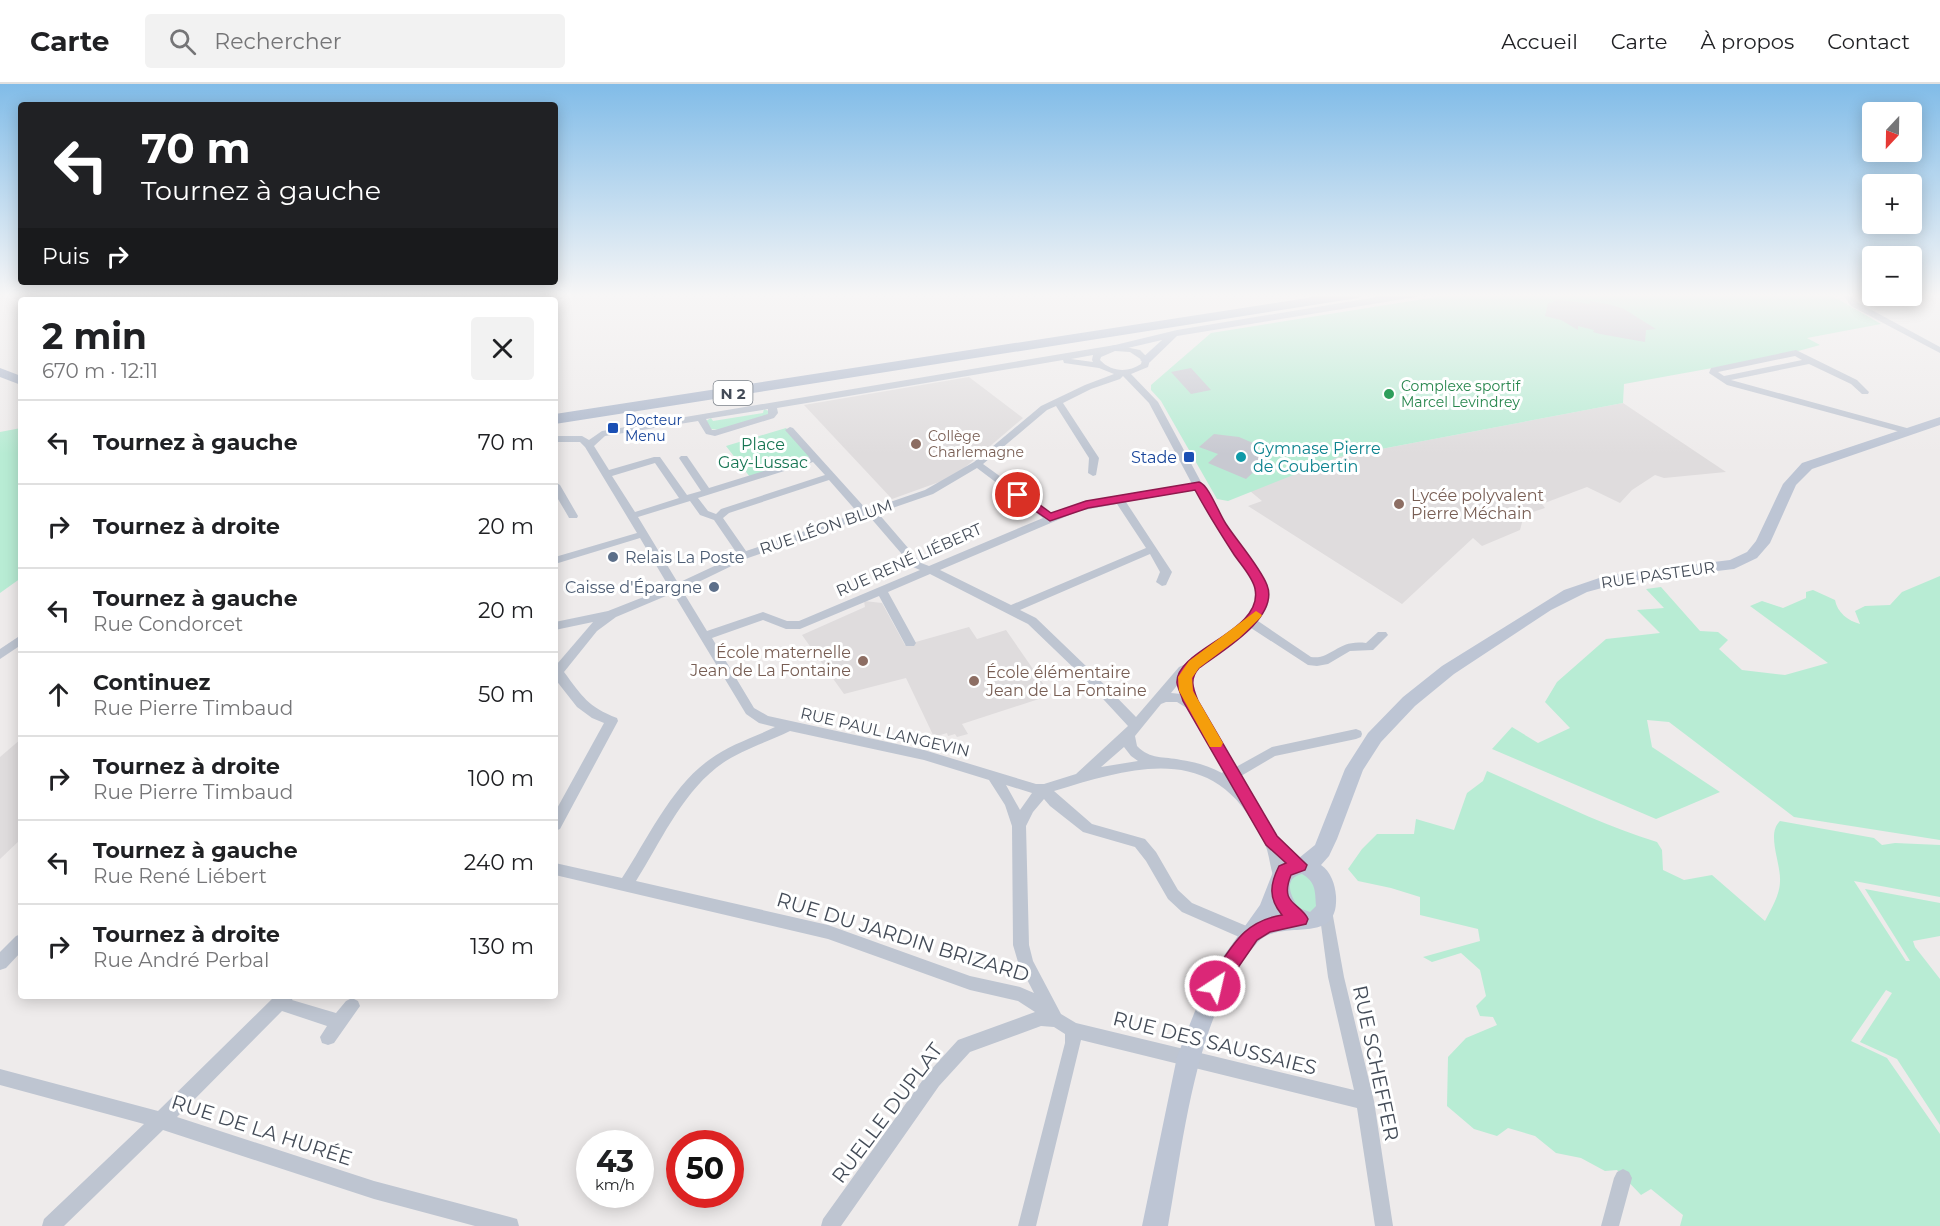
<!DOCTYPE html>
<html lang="fr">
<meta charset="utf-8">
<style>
:root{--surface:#fff;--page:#f2f2f2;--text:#202124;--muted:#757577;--line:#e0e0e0}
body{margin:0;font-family:Montserrat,sans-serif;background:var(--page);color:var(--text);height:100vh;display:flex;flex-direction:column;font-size:22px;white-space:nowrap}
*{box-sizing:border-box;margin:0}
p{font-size:20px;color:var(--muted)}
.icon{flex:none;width:33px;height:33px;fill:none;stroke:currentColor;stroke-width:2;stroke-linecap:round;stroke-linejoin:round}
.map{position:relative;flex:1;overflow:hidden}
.sheet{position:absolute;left:18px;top:213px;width:540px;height:702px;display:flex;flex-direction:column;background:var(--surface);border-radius:6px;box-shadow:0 3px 15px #0003}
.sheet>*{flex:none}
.top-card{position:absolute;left:18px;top:18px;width:540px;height:183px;border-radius:6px;box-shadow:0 3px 15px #0003;background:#202124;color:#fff;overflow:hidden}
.needle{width:39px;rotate:202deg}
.buttons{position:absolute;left:1862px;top:18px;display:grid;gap:12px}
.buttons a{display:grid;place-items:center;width:60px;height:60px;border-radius:6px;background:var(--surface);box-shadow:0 3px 15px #0003;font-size:30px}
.speed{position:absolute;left:576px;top:1046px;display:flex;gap:12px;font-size:30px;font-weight:700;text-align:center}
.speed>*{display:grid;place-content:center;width:78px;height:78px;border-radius:50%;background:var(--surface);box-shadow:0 3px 15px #0003;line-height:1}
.speed small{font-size:15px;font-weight:400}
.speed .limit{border:9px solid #d22;background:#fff;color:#111}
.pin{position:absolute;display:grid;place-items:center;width:51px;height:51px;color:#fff;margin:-26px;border:3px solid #fff;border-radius:50%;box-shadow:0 2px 6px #0007}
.me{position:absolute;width:66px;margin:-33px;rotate:35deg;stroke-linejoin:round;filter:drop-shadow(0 0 4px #0008)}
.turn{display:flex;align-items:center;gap:21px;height:126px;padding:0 24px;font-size:27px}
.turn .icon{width:78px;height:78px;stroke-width:2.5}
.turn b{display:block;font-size:42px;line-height:51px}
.then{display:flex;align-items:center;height:57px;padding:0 24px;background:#0003;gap:12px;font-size:22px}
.round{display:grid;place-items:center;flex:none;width:63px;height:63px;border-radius:6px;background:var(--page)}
.head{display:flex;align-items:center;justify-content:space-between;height:102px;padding:0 24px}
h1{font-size:36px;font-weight:700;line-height:45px}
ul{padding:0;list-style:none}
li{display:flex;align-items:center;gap:18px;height:84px;padding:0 24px;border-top:2px solid var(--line)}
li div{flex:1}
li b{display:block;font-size:22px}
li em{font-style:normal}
header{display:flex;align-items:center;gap:36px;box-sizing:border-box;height:84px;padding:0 30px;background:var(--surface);border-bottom:2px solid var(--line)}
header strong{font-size:28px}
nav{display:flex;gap:33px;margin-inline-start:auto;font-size:21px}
.search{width:420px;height:54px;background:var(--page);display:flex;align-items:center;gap:15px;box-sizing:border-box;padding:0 21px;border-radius:6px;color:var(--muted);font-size:22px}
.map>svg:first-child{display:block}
.education{fill:#dfdcdd}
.green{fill:#b8ecd4}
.building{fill:#c8c9d1}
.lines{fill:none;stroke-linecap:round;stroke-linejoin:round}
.street{fill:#bec5d1;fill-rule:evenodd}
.secondary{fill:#bdc5d4;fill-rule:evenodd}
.primary{fill:#abb6ca;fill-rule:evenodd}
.route{fill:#db2777;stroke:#8e194d;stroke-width:1.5}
.slow{fill:#f59e0b}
.leisure-dot{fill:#2e9e5b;stroke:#fff;stroke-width:2}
.transit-dot{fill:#1a4fb4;stroke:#fff;stroke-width:2}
.education-dot{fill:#8d6e63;stroke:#fff;stroke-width:2}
.culture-dot{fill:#0f9aa8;stroke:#fff;stroke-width:2}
.service-dot{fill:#5c6f8a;stroke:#fff;stroke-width:2}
.labels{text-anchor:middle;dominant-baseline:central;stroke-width:6;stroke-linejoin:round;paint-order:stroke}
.far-leisure-label{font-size:14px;fill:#27864d;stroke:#fff;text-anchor:start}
.far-transit-label{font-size:14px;fill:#164399;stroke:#fff;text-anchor:start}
.far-education-label{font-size:14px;fill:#785e54;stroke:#fff;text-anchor:start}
.shield{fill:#fff;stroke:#7c828a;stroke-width:1.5}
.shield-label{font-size:15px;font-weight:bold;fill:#444c58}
.park-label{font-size:16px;fill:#187654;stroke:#fff}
.culture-label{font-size:16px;fill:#0d838f;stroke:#fff;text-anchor:start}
.transit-label{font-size:16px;fill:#164399;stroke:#fff;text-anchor:end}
.education-label{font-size:16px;fill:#785e54;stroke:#fff;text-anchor:start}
.street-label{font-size:16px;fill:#444c58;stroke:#fff}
.service-label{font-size:16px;fill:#4e5e75;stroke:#fff;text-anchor:start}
.near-street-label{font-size:20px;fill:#444c58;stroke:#fff}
</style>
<header>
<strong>Carte</strong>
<div class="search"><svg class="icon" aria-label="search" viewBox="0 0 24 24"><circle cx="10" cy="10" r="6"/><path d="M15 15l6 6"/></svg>Rechercher</div>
<nav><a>Accueil</a><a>Carte</a><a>À propos</a><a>Contact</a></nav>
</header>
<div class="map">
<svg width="1940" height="1142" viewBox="0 0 1940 1142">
<rect width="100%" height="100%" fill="#eeebeb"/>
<!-- education -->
<path class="education" d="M969,293L1023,334L962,386L942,397L892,415L804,321Z
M1623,319L1726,388L1664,394L1655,391L1632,406L1620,419L1587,403L1542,420L1545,424L1524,431L1520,446L1482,462L1473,454L1402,520L1248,422L1262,417L1250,407L1339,373Z
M864,517L882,519L905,561L969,543L977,555L1006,546L1051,611L962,640L968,650L957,653L955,650L948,652L947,649L934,653L906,594L844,610L802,551L865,523Z
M21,655V755L0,775V673Z"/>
<!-- green -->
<path class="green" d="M1455,210H1829L1881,240L1807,254L1820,261L1784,271L1624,300L1623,319L1339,373L1228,417L1217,415L1161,317L1151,306V301L1211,249Z
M764,325L771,328L768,332L720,346L711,345L706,337L711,334L713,337L763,329Z
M21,344V494L0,509V348Z
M786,344L813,372L750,393L726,362Z
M1940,492V756L1794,733L1669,638L1647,636L1652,663L1720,708L1656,735L1492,665L1512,643L1538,659L1570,644L1545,618L1557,598L1606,555L1660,549L1637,526L1664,524L1646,505L1661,503L1700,547L1718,548L1728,556L1719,565L1742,586L1785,591L1828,579L1750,522L1762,517L1783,524L1806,514V508L1813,506L1835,516C1837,528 1848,537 1860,540L1855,527L1865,522L1890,521L1902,508Z
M1487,687C1545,712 1596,739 1657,758L1662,766L1663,786L1684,796L1712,791L1765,837C1771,825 1780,811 1780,797C1781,779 1766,750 1780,737L1874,754L1882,761L1895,759L1940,761V813L1854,797L1906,877H1910L1865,805L1940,819V852L1913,857L1915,863L1940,895V1041L1897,975L1860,958L1892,909L1886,906L1851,957L1887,974L1940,1050V1142H1680L1683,1131L1651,1105L1641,1111L1617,1086L1605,1087L1581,1074L1556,1069L1535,1052L1508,1044L1497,1052L1474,1045L1447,1022L1448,973L1466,954L1497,941L1493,933L1480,932L1476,922L1486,912L1480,886L1461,869L1432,878L1423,873L1480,857L1478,845L1420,831V813L1391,804L1358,797L1348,785L1362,765L1377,750H1414L1416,735L1454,746L1467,709L1483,697Z
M1295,785L1316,792L1320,826L1309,831L1290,824L1289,789Z"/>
<!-- building -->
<path class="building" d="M1555,215L1590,220V217L1612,221L1624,225L1656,245L1646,246L1645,258L1600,250L1593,248L1594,246L1578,242V246L1561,236L1545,232L1548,219L1554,218Z
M1191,284L1211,306L1191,310L1171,288Z
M1214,350L1239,353L1253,359L1250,362L1272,371L1246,395L1208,379L1218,370L1199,363Z"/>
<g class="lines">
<!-- street -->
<path class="street" d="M1842,210H1850L1857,218L1940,263V269L1851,222Z
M1115,261L1140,266L1150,276L1148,283L1131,290L1158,318L1221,435L1264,495L1269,509L1267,523L1258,537L1311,573C1332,576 1337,555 1366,559L1378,548H1386L1388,551L1373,566L1350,567L1328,580L1317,582L1308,581L1251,544L1196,585L1191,593L1192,607L1236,683L1272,663L1356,645L1361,647L1362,650L1361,653L1356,655L1275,672L1241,692L1250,711L1276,752L1304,777L1306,781L1304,785L1299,787L1284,776L1288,795L1286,799L1281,801L1276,799C1270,787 1270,772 1265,760C1263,754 1259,749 1256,744C1210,658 1130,684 1054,707L1092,740L1145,755L1156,768L1178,806L1192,819L1256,846L1259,851L1256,856L1251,858L1246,856L1182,828L1168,815L1146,777L1135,763L1083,748L1050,722L1044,715L1033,728L1026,742L1029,861L1033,877L1061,930L1076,939L1354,1006L1328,893L1319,826L1321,821L1326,820L1331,821L1344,893L1374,1017L1393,1142H1375L1357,1024L1081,956L1036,1142H1018L1065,959V950L1054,943L1041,942L970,968L939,1002L841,1142H821L823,1135L927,990L958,956L1035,928L1018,917L970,906L828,855L555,791V779L622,794C647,756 671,703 709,676C728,661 753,654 775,643L759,639L746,630L673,509L616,533L597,547L564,588C582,612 588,623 617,634L618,637L560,745L555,747V728L604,639L592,634L577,623L555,595V580H557L593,538L555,546V538L608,527L669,503L640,454L555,480V473L637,449L585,363L580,358H555V352H582L589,356L602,347ZM1115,267L1130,268L1142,276L1141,280C1128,289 1111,288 1100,276L1101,273ZM1093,271L1092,276L1093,278L1071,275ZM1063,276L1064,279L1099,284L1114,290L1085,301L1041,322L974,378L925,406L867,426L793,344L790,343L785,346L809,373L709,404L687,372H681L679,374L701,407L687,411L660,373H654L609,386L594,362L605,352L698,337L706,350L715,352L774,334L778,329L777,324ZM1123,292L1149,319L1192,400L1076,421L1052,430L983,380L1047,326L1056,322L1089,374L1088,389L1093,392L1096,391L1099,374L1063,319L1091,305L1120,295ZM768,325V330L715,346H712L706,335ZM813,378L825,391L721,425L716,430L708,427L698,414ZM655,379L679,414L635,428L612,392ZM977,384L1043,434L929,482L921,479L878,429L933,410ZM829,396L858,429L746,467L723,434L729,429ZM1195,406L1211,435L1253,495L1257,509L1255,523L1247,535L1190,578L1179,583L1136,633L1088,584L1036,534L1020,526L1150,470L1160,488L1156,498L1162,502L1166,501L1172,488L1126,418ZM690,417L700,431L714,436L738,471L678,499L638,433ZM1117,420L1146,464L1011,521L940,486L1079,427ZM869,432L913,483L920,486L799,537H787L763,528L707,547L682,506L748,474ZM930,490L1028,540L1080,590L1128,642L1076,690L1044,700H1036L924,666L768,632L754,624L712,554L763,536L786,545H800L879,512L906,562H914L916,559L888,508ZM1179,599L1181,610L1171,609ZM1166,618H1177L1190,626L1224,687L1222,689C1209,682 1196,678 1181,676C1163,672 1151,676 1137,662L1135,652L1161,620ZM790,647L924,676L989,696L1005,721L1012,742L1013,861L1018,878L1034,909L1020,903L970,892L828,841L636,797C660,759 680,713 716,684C737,667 766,659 790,647ZM1124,663L1131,672L1138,677L1101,683ZM1006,701L1032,709L1020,726Z
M1796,266L1857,296L1869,308L1868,310H1862L1851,300L1809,280L1731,296L1914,346V350H1908L1727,301L1709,289L1711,284ZM1795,272L1802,276L1724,292L1718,288Z
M555,398L560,401L578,432L577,434H569L568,432L555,410Z
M21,551V561L0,575V565Z
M21,850V868L6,884L0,886V868L16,852Z
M275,912H294L292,916L336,929L346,917L352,914L358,917L360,922L334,959L328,961L322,959L320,953L327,942L282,927L177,1033L374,1097L510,1133L517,1135L519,1142H475L374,1115L163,1046L64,1142H42L44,1135L144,1040L0,1001V985L158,1027Z
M1623,1085L1629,1088L1632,1094L1619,1142H1601L1614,1094L1617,1088Z"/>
<!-- secondary -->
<path class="secondary" d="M1395,210H1421L1416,213L1177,252L1150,278L1146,280L1140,276L1162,256L1115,267L1109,264L1111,262L1177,246Z
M1940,333V341L1812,385L1796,401L1770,459L1757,474L1734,485L1624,498L1587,508L1551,526L1454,590L1415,622L1381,658L1363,686L1337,755L1329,772L1321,781C1331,788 1335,800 1336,812C1339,865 1281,832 1257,859C1196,926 1184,1054 1168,1142H1142L1177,973L1208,894L1260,821L1273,788L1281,779L1299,774L1315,761L1345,685L1368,649L1403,613L1442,582L1564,506L1608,491L1730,476L1747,468L1756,457L1783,400L1802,379ZM1302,790C1316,798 1315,807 1316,822L1310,828L1299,824C1290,812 1283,794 1302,790Z"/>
<!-- primary -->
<path class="primary" d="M1333,210H1364L1358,214L555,340V330Z
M0,284L21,292V301L0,293Z"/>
</g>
<!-- sky -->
<linearGradient id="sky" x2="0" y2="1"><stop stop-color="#81bce8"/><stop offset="0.57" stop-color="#f7f6f6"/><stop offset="1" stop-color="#f7f6f6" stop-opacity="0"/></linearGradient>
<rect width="1940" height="370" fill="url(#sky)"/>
<!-- route -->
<path class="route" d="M1199,398C1209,401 1219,430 1226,440C1237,457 1260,483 1267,501C1280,534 1220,568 1199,584C1189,595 1193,604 1198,617L1277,752L1307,781L1305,786L1291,791C1279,821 1300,818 1308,835L1306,840L1270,848L1257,856L1222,907L1215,910L1209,907L1206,902L1209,896C1232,864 1241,838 1282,831C1268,814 1270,800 1279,782L1286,779L1266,761L1183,617C1182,612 1178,605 1177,599C1175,565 1264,548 1255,505C1253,493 1240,480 1233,469C1220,449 1207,428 1195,406L1088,424L1050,437L1012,411L1018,407L1022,408L1051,429L1086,417Z"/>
<!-- slow -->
<path class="slow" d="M1256,527L1262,531L1260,534L1239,554L1199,584L1192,594L1193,607L1223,659L1221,663H1210L1179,607L1178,593L1189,577Z"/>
<!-- markers -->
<circle class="leisure-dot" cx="1389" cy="310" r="6"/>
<g class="transit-dot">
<rect x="607" y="338" width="12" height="12" rx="3"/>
<rect x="1183" y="367" width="12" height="12" rx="3"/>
</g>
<g class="education-dot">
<circle cx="916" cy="360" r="6"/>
<circle cx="1399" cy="420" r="6"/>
<circle cx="863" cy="577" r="6"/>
<circle cx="974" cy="597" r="6"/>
</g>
<circle class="culture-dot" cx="1241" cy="373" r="6"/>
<g class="service-dot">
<circle cx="613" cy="473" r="6"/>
<circle cx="714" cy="503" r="6"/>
</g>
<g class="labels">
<!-- far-leisure labels -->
<g class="far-leisure-label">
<text x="1401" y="302">Complexe sportif<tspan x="1401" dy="16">Marcel Levindrey</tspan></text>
</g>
<!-- far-transit labels -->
<g class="far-transit-label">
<text x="625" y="336">Docteur<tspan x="625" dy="16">Menu</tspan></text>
</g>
<!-- far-education labels -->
<g class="far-education-label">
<text x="928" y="352">Collège<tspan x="928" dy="16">Charlemagne</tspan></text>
</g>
<!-- shield labels -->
<rect class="shield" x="713.5" y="297" width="39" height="24" rx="4.5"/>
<g class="shield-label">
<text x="733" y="309">N 2</text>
</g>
<!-- park labels -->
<g class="park-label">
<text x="763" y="360">Place<tspan x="763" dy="18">Gay-Lussac</tspan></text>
</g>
<!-- culture labels -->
<g class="culture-label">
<text x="1253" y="364">Gymnase Pierre<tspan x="1253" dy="18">de Coubertin</tspan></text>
</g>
<!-- transit labels -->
<g class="transit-label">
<text x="1177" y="373">Stade</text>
</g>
<!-- education labels -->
<g class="education-label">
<text x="1411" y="411">Lycée polyvalent<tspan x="1411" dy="18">Pierre Méchain</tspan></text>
<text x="851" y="568" text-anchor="end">École maternelle<tspan x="851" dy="18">Jean de La Fontaine</tspan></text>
<text x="986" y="588">École élémentaire<tspan x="986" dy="18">Jean de La Fontaine</tspan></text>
</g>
<!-- street labels -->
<g class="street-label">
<text transform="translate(826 443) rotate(-19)">RUE LÉON BLUM</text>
<text transform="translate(909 476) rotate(-24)">RUE RENÉ LIÉBERT</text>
<text transform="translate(1658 491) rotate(-8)">RUE PASTEUR</text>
<text transform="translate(885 648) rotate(13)">RUE PAUL LANGEVIN</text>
</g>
<!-- service labels -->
<g class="service-label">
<text x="625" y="473">Relais La Poste</text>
<text x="702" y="503" text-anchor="end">Caisse d'Épargne</text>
</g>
<!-- near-street labels -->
<g class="near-street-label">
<text transform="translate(903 853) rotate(17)">RUE DU JARDIN BRIZARD</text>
<text transform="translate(1215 959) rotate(14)">RUE DES SAUSSAIES</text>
<text transform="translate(1376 979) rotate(78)">RUE SCHEFFER</text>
<text transform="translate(887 1029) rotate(-53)">RUELLE DUPLAT</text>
<text transform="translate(262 1046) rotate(18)">RUE DE LA HURÉE</text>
</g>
</g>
</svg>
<div class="buttons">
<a><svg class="needle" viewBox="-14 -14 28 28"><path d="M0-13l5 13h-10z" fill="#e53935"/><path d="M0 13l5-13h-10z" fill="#757577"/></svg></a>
<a>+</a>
<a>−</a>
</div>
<div class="speed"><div>43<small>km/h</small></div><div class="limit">50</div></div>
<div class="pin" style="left:1018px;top:411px;background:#d93025"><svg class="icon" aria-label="arrive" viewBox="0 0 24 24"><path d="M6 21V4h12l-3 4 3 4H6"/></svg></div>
<svg class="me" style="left:1215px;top:902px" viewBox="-20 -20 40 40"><circle r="17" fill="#db2777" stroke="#fff" stroke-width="3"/><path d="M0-11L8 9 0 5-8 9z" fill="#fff"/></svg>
<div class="top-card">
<div class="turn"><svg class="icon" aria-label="left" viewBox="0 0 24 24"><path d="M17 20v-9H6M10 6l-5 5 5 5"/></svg><div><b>70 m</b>Tournez à gauche</div></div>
<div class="then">Puis<svg class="icon" aria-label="right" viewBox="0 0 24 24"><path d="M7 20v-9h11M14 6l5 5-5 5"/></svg></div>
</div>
<section class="sheet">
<div class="head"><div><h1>2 min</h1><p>670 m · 12:11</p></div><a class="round"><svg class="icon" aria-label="close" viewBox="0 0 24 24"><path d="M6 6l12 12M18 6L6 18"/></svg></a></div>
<ul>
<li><svg class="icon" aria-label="left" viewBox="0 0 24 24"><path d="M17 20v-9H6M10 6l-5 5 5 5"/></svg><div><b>Tournez à gauche</b></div><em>70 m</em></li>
<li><svg class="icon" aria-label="right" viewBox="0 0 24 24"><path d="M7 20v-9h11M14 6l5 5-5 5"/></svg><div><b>Tournez à droite</b></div><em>20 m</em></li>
<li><svg class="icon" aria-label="left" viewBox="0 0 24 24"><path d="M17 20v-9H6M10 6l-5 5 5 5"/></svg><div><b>Tournez à gauche</b><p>Rue Condorcet</p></div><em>20 m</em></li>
<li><svg class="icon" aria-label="ahead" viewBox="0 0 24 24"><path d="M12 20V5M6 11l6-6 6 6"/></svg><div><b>Continuez</b><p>Rue Pierre Timbaud</p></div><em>50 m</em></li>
<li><svg class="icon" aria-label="right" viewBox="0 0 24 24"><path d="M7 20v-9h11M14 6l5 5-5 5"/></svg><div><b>Tournez à droite</b><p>Rue Pierre Timbaud</p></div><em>100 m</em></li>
<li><svg class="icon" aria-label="left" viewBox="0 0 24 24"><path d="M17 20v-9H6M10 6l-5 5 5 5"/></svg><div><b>Tournez à gauche</b><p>Rue René Liébert</p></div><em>240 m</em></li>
<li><svg class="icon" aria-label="right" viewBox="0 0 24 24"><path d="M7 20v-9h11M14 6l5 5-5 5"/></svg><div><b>Tournez à droite</b><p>Rue André Perbal</p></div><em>130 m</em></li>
</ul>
</section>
</div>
